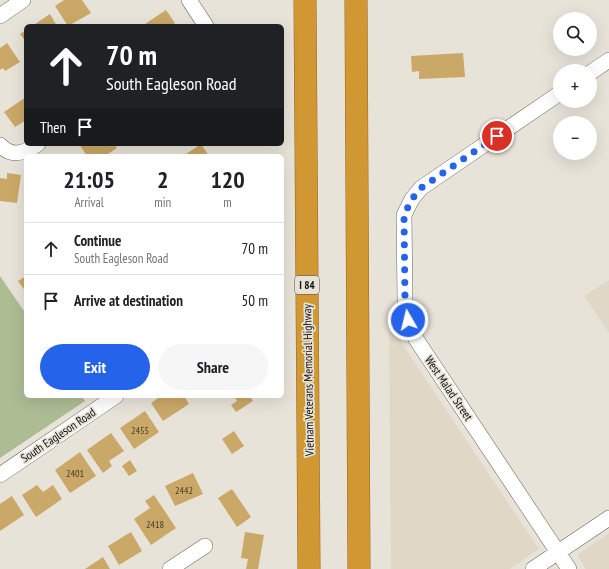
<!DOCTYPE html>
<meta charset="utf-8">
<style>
:root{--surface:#fff;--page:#f6f6f6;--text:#202124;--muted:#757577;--line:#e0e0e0;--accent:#2563eb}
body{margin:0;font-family:"PT Sans Narrow",sans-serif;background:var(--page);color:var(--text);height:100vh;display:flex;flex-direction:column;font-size:15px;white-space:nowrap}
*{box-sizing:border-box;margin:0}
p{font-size:13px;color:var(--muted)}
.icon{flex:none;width:22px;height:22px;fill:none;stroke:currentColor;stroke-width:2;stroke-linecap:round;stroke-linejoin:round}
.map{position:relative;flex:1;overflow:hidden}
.sheet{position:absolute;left:24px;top:154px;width:260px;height:244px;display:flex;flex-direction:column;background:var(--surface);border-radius:6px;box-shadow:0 4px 16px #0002}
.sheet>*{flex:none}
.hud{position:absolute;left:24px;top:24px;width:260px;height:122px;border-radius:6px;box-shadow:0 4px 16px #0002;background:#202124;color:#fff;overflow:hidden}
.fabs{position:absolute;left:553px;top:12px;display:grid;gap:8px}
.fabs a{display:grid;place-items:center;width:44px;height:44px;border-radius:50%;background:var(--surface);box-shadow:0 4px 16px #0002;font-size:20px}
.pin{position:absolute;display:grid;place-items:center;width:34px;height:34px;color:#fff;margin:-17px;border:2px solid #fff;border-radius:50%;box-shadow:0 1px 4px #0007}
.me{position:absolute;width:44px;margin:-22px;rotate:352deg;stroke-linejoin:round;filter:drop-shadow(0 0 3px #0008)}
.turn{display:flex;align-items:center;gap:14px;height:84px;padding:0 16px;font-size:18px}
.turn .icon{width:52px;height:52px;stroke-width:2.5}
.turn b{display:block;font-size:28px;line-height:34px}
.then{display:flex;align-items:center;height:38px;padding:0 16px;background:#0003;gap:8px;font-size:15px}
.eta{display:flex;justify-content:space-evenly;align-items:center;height:68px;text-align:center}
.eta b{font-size:24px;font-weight:600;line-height:28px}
.primary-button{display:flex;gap:8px;margin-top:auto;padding:8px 16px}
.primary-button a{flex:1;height:46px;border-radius:24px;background:var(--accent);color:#fff;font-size:16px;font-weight:600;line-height:46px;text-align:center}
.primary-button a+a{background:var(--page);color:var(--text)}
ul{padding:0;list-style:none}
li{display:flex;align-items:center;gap:12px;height:52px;padding:0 16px;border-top:1px solid var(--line)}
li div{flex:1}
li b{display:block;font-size:15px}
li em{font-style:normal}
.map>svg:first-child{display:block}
.built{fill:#e0d7c6}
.green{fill:#aebc94}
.building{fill:#caa867}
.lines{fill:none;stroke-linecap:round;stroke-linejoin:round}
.minor-casing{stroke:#6b675e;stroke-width:16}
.highway-casing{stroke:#8f6826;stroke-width:23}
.minor{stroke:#fff;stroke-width:15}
.highway{stroke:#d19733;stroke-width:22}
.route{stroke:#2563eb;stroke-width:7;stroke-dasharray:0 12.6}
.labels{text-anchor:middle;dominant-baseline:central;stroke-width:3.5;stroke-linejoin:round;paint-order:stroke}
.number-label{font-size:10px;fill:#423825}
.shield{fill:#e8e3d9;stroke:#54514c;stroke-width:1}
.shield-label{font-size:11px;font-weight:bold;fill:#14120f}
.street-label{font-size:12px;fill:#14120f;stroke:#e8e3d9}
</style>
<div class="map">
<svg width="609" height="569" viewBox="0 0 609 569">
<rect width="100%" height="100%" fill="#e8e3d9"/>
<!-- built -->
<path class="built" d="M609,280V333L584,296Z
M389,324L539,549L510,569H391Z
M609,533V569H586L577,555Z"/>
<!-- green -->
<path class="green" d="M0,276L26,314V396H81L85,401L0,458Z"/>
<!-- building -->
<path class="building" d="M64,0H82L91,13L68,26L55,6Z
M166,10L175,23L171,26H142Z
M50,14L57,26H32Z
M26,30V42L20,34Z
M7,43L20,62L5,71L3,68L0,70V48Z
M463,53L465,77L419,79V71L412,72L411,56Z
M26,97V120L15,127L4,112Z
M79,144H114L117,148L105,156H87Z
M201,144L209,156H183Z
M7,173L21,175L17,203L0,201V178L7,179Z
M26,276V292L18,281Z
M161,396H184L189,404L163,421L151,403Z
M234,396H250L253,401L236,412L231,405L237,401Z
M145,411L159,432L134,449L120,428Z
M234,431L244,446L232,454L222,439Z
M111,433L124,451L109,461L112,466L103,473L87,450Z
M80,452L96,476L70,493L55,470Z
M130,460L137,471L129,476L122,466Z
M193,473L203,494L175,506L165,486Z
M37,485L43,492L53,485L62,499L36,517L22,495Z
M232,489L251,517L237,527L218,498Z
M154,495L176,528L151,545L134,519L150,508L145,501Z
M12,496L24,515L0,531V504Z
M131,532L142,551L119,565L108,546Z
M245,532L264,535L258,569H246L248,559L241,558Z
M103,557L110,569H85Z"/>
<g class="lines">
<!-- minor casing -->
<g class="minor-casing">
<path id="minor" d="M189,0L206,26
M0,16L23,0
M590,73L609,60
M560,93L421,188L412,199L404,215L405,300L408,320L416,339L569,569
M0,145C12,158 25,153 38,144
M0,475L116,396
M170,569L205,546
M533,569L609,518"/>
</g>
<!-- highway casing -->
<g class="highway-casing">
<path id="highway" d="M305,0L309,569
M356,0L359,569"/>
</g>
<!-- minor -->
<use href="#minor" class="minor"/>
<!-- highway -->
<use href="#highway" class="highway"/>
</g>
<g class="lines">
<!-- route -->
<path class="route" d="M408,320L405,300L404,215L412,199L421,188L497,136"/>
</g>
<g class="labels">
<!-- number labels -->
<g class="number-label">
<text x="140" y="430">2455</text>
<text x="75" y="473">2401</text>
<text x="184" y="490">2442</text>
<text x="155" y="524">2418</text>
</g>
<!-- shield labels -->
<rect class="shield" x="295" y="276" width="24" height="18" rx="3"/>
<g class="shield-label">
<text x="307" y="285">I 84</text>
</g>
<!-- street labels -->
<g class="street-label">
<text transform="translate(308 380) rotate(-91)">Vietnam Veterans Memorial Highway</text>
<text transform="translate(449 388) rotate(56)">West Malad Street</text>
<text transform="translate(58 435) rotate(-34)">South Eagleson Road</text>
</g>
</g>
</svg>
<div class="fabs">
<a><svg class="icon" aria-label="search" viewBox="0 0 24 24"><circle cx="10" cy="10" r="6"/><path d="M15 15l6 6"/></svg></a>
<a>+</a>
<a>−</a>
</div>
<div class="pin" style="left:497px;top:136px;background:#d93025"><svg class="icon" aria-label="arrive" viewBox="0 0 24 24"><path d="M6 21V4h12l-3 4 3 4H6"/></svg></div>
<svg class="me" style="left:408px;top:320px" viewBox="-20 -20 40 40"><circle r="17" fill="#2563eb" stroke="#fff" stroke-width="3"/><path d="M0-11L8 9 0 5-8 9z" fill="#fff"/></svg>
<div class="hud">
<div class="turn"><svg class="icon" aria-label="ahead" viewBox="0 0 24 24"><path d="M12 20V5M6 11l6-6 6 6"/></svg><div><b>70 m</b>South Eagleson Road</div></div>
<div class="then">Then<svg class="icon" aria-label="arrive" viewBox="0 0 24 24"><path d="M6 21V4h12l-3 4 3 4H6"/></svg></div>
</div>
<section class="sheet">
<div class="eta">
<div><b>21:05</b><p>Arrival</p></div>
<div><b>2</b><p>min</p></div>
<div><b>120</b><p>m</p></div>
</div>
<ul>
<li><svg class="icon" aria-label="ahead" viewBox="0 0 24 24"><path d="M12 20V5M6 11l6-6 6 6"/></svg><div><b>Continue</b><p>South Eagleson Road</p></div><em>70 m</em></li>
<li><svg class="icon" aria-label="arrive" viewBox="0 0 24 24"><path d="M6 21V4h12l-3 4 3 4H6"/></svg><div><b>Arrive at destination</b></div><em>50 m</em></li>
</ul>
<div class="primary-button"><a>Exit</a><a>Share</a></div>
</section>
</div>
